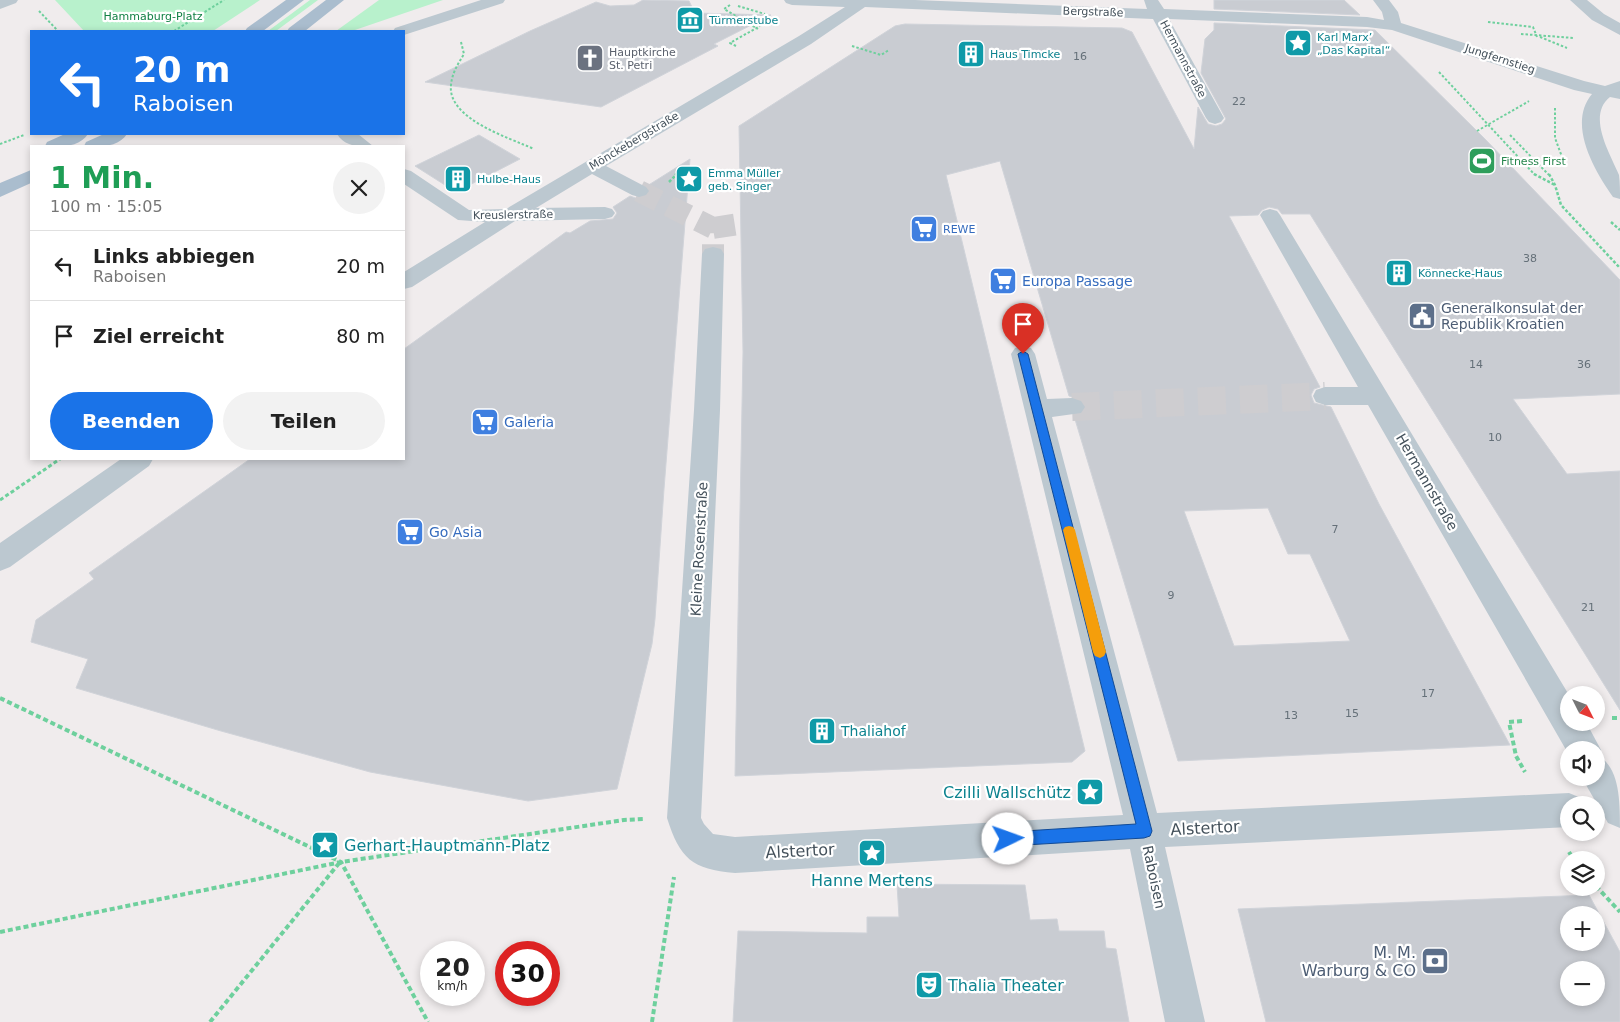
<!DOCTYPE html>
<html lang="de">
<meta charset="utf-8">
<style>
:root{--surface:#fff;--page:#f2f2f2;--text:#222;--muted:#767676;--line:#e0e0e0;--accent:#1a73e8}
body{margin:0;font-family:"DejaVu Sans",sans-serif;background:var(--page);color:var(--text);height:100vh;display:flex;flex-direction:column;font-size:19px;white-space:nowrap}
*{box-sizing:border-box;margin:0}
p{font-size:16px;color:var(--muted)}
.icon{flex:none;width:28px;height:28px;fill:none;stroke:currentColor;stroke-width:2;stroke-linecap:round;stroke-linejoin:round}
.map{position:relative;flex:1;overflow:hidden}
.panel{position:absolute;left:30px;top:145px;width:375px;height:315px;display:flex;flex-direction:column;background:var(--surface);border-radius:0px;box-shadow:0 2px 8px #0003}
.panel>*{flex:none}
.banner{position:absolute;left:30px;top:30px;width:375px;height:105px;border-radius:0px;box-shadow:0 2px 8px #0003;background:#1a73e8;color:#fff;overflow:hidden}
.needle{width:32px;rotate:132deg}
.fabs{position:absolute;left:1560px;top:686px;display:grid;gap:10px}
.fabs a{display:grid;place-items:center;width:45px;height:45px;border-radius:50%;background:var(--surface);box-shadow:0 2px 8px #0003;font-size:25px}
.speed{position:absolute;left:420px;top:941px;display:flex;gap:10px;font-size:25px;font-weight:700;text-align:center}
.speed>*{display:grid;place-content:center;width:65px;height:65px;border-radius:50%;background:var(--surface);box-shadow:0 2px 8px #0003;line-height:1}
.speed small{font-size:12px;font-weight:400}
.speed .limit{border:8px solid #d22;background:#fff;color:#111}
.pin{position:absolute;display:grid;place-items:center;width:42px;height:42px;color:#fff;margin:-51px -21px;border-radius:50% 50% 50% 0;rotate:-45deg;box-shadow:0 0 5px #0007}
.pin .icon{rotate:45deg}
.me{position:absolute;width:55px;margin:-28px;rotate:87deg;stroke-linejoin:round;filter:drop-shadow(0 0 4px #0008)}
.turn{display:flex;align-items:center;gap:18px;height:105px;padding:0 20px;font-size:22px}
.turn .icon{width:65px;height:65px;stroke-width:2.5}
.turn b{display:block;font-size:35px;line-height:42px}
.round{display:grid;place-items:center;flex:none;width:52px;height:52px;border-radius:26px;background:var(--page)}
.overview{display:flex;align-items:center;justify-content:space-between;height:85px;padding:0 20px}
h1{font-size:30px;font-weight:600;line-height:38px;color:#1e9e55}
.action{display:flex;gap:10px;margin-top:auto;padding:10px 20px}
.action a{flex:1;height:58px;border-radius:30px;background:var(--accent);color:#fff;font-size:20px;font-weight:600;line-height:58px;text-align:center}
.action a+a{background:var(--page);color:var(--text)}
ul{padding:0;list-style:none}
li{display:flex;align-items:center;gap:15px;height:70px;padding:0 20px;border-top:1px solid var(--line)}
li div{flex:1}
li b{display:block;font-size:19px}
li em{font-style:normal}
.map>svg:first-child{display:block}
.green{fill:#b8f1cc}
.building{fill:#c9ccd2;stroke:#d0d3d9;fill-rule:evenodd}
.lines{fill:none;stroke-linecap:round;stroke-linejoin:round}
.minor-tunnel-far1{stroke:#cecdd0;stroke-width:22;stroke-dasharray:22 11;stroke-linecap:butt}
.minor-tunnel{stroke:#cecdd0;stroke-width:28;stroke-dasharray:28 14;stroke-linecap:butt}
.path-far3{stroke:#6ed09d;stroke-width:2;stroke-dasharray:2.5 2;stroke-linecap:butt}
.path-far2{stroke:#6ed09d;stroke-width:2.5;stroke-dasharray:3 2;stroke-linecap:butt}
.path-far1{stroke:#6ed09d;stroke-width:3;stroke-dasharray:4 2.5;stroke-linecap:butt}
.path{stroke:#6ed09d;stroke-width:4;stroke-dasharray:5 3;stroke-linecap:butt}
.minor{fill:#bcc8d0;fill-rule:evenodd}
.major{fill:#aabdce;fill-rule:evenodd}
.route{fill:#1a73e8;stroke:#114b97}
.slow{fill:#f59e0b}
.labels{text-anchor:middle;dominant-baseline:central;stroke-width:4.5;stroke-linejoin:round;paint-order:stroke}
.far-street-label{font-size:11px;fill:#44515b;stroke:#fff}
.far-park-label{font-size:11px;fill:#128045;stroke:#fff}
.far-culture-label{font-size:11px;fill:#0d838f;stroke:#fff;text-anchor:start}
.far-worship-label{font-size:11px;fill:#5b616d;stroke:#fff;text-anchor:start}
.number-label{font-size:11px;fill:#657079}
.far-leisure-label{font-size:11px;fill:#27864d;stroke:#fff;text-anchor:start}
.far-shop-label{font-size:11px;fill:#366cbe;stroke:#fff;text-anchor:start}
.shop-label{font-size:14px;fill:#366cbe;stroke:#fff;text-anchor:start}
.service-label{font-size:14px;fill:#4e5e75;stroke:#fff;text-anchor:start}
.street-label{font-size:14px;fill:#44515b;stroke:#fff}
.culture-label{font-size:14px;fill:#0d838f;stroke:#fff;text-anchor:start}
.near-culture-label{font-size:16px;fill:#0d838f;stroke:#fff;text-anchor:start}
.near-street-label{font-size:16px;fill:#44515b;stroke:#fff}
.near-service-label{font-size:16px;fill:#4e5e75;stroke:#fff;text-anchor:end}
</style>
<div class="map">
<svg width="1620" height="1022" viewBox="0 0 1620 1022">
<rect width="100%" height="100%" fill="#f0eced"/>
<!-- green -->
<path class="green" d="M55,0H260L213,31H84Z
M310,0H318L276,31H268Z
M379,0H443L352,31H336Z"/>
<!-- building -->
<path class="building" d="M643,0L689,1L695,13L771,15L714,44L718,46L601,107L425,82L530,31L596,2L610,6L634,5Z
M1214,0H1344L1360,15L1214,9Z
M1214,23L1375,30L1485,139L1620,280V394L1513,399L1567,474L1620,471V710L1310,214H1282L1278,209L1269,207L1262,210L1258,215L1229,216L1320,387L1314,389L1311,395L1314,403L1331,407L1379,504L1510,745L1178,761L1074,416L1083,414L1087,406L1082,399L1069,396L1000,161L946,175L1085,751L1072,762L735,776L743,352L739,126L895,26L905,24L1122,28L1132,32L1194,149L1198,107L1208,124L1216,126L1222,124L1226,119L1201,73L1205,39L1214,30ZM1268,508L1288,554H1310L1350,641L1234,646L1184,511Z
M479,135L520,159L456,192L415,166Z
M690,159L664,489L655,619L652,644L617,789L528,801L370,772L221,731L76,688L88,659L31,642L36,620L94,579L89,573L250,459H404V349L566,232L570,233L590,221L613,219L617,213L613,207L630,196L638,199L647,197L651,191L647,186Z
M897,884L1025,885L1030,920L1057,919L1059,931H1104L1106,948L1116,949L1129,1022H733L738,931L867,933V917H899Z
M1589,895L1620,952V1022H1266L1238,909ZM1569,915H1596V942H1569ZM1569,970H1596V998H1569Z"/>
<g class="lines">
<!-- minor-tunnel-far1 -->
<path class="minor-tunnel-far1" d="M639,191L713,228V254
M713,228L739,224"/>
<!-- minor-tunnel -->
<path class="minor-tunnel" d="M1072,407L1325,396"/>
<!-- path-far3 -->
<path class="path-far3" d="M730,5L724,9L758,29
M738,6L765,14
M39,11L58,31
M1488,22L1533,27L1537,37
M174,31L224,0
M1521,34L1574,38
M1540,37L1567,48
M461,42L464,54C458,64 452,73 451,85C447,119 510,138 534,149
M736,46L730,43L760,26
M852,46L881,55L889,50
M1439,72L1535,175
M1555,108V138L1565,165
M1477,131L1529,101
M1510,135L1549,175
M0,144L24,135
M675,175L681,169"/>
<!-- path-far2 -->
<path class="path-far2" d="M1534,174L1555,185
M1549,174L1555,185L1561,205L1620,268
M669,182L677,174
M1611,222L1620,230"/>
<!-- path-far1 -->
<path class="path-far1" d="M0,500L60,459"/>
<!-- path -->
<path class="path" d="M0,698L341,862L428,1022
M1612,718H1620
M1522,721L1509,722L1516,756L1525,772
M1569,852L1574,860
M1596,886L1620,912
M0,932L341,862L624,820L644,819
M210,1022L340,862
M652,1022L674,877"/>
<!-- minor -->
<path class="minor" d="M0,0H18L16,3L0,9Z
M481,0H505L503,3L407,34L404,35V31H393L395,28Z
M784,0H915L1147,9L1144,0H1158L1164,9L1367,17L1384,20L1382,12L1373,0H1389L1398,12L1401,23L1584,81L1605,86L1620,81V99L1610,97C1586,116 1611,155 1619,175C1620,182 1620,192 1620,199L1613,197C1594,170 1567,124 1592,94L1574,90L1392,30L1367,27L1169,19L1224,118L1221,122L1215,124L1209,122L1206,118L1153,19L865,7L811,44L606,166L646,187L649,191L646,195L639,197L632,195L592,174L536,208L605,207L612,209L615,213L612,217L605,219L515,221L412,287L404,289V272L485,222L458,220L404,184V169L411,171L469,210L506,209L799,36L845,7L792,5L786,3Z
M1570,0H1587L1604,14L1620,23V35L1592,20Z
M337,134H358L373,146C360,147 345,147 337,134Z
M1270,209L1277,211L1280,215L1569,695V722H1586L1601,750L1598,756C1620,767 1620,803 1620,828L1608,823L1582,778H1596V750H1569V755L1368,405H1325L1316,402L1313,396L1316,390L1325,387H1358L1260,215L1263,211Z
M713,247L721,249L724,254L720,410L701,818L704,824L713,834L735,837L1123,815L1011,354L1015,348L1023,346L1031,348L1035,354L1047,399L1072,398L1081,401L1085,407L1081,413L1052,417L1157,813L1569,793L1581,798L1584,805H1569V827L1165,847L1205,1022H1165L1130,849L735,873C692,869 680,859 667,818L694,410L702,254L705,249Z
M121,459H153L149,466L10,567L0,571V543Z"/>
<!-- major -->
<path class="major" d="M286,0H304L263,31H245L247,28Z
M326,0H344L305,31H287L289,28Z
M65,134H88C79,148 59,147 45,146L47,142Z
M104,134H127C118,148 98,147 84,146L86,142Z
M31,170V183L0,197V183Z"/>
</g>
<!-- route -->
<path class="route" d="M1023,351L1028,354L1152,831L1150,836L1144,838L1008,846L1003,844L1001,839L1003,834L1008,832L1136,824L1018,354Z"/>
<!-- slow -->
<path class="slow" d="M1069,526L1073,527L1075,530L1106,652L1104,656L1100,658L1095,656L1093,652L1063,530L1065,527Z"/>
<!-- icons -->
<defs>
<g id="museum-square" transform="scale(1.4375)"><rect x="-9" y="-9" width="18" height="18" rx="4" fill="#0f9aa8" stroke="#fff"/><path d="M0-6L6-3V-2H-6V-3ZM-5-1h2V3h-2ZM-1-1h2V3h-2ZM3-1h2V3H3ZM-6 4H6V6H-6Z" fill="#fff"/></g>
<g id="sight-square" transform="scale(1.4375)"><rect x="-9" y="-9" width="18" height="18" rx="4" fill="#0f9aa8" stroke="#fff"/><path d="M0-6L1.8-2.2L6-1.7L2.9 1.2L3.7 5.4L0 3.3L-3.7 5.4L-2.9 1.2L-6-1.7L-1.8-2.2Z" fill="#fff"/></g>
<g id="building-square" transform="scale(1.4375)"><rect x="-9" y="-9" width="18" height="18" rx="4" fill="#0f9aa8" stroke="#fff"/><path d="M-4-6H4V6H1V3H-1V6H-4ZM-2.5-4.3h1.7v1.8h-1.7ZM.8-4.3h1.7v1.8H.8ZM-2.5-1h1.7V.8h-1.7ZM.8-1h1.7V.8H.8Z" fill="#fff"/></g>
<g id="church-square" transform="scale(1.4375)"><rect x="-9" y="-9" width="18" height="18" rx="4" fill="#6b7280" stroke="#fff"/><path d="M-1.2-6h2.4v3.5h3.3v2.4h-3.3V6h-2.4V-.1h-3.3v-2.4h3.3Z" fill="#fff"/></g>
<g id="stadium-square" transform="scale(1.4375)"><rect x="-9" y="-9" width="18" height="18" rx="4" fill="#2e9e5b" stroke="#fff"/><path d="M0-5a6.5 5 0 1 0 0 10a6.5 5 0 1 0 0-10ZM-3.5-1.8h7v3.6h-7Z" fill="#fff"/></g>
<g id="supermarket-square" transform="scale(1.4375)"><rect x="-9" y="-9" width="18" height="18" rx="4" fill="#3f7fe0" stroke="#fff"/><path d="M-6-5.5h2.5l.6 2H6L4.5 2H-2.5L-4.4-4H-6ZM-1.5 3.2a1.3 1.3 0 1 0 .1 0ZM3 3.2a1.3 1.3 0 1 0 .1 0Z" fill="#fff"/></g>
<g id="civic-square" transform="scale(1.4375)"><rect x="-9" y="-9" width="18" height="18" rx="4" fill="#5c6f8a" stroke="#fff"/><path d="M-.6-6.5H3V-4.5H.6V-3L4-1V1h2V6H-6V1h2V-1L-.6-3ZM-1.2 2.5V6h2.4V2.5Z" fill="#fff"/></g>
<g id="bank-square" transform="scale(1.4375)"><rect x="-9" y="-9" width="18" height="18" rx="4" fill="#5c6f8a" stroke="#fff"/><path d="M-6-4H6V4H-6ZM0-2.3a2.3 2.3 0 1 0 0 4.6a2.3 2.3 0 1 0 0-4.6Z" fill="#fff"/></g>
<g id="theatre-square" transform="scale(1.4375)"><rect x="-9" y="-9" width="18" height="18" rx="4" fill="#0f9aa8" stroke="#fff"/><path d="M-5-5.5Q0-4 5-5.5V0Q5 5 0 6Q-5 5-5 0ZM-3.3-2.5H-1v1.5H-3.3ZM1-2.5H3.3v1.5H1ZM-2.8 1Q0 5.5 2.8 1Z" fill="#fff"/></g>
</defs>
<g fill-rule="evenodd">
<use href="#museum-square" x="690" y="20"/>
<use href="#sight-square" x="1298" y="43"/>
<use href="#building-square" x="971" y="54"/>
<use href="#church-square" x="590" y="58"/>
<use href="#stadium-square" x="1482" y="161"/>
<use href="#building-square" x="458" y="179"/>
<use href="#sight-square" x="689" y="179"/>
<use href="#supermarket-square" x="924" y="229"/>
<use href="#building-square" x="1399" y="273"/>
<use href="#supermarket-square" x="1003" y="281"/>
<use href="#civic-square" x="1422" y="316"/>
<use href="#supermarket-square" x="485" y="422"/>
<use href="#supermarket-square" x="410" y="532"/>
<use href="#building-square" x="822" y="731"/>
<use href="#sight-square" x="1090" y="792"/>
<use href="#sight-square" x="325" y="845"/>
<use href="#sight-square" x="872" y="853"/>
<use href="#bank-square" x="1435" y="961"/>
<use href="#theatre-square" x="929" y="985"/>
</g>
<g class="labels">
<!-- far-street labels -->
<g class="far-street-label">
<text transform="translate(1093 12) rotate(2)">Bergstraße</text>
<text transform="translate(1183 59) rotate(62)">Hermannstraße</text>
<text transform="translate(1500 59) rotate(18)">Jungfernstieg</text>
<text transform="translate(634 141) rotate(-31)">Mönckebergstraße</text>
<text transform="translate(513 215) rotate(-1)">Kreuslerstraße</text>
</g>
<!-- far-park labels -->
<g class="far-park-label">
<text x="153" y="16">Hammaburg-Platz</text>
</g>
<!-- far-culture labels -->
<g class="far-culture-label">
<text x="709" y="20">Türmerstube</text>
<text x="1317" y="37">Karl Marx’<tspan x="1317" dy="13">„Das Kapital“</tspan></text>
<text x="990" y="54">Haus Timcke</text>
<text x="708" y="173">Emma Müller<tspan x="708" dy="13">geb. Singer</tspan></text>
<text x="477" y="179">Hulbe-Haus</text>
<text x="1418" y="273">Könnecke-Haus</text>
</g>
<!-- far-worship labels -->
<g class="far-worship-label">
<text x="609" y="52">Hauptkirche<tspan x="609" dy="13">St. Petri</tspan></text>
</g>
<!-- number labels -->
<g class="number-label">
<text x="1080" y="56">16</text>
<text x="1239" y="101">22</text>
<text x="1530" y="258">38</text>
<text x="1476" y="364">14</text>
<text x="1584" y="364">36</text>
<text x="1495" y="437">10</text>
<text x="1335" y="529">7</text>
<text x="1171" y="595">9</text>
<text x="1588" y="607">21</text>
<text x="1428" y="693">17</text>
<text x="1352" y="713">15</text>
<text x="1291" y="715">13</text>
</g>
<!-- far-leisure labels -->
<g class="far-leisure-label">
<text x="1501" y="161">Fitness First</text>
</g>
<!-- far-shop labels -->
<g class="far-shop-label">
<text x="943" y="229">REWE</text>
</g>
<!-- shop labels -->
<g class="shop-label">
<text x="1022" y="281">Europa Passage</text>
<text x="504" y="422">Galeria</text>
<text x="429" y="532">Go Asia</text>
</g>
<!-- service labels -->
<g class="service-label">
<text x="1441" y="308">Generalkonsulat der<tspan x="1441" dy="16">Republik Kroatien</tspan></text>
</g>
<!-- street labels -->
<g class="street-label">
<text transform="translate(1427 482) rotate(60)">Hermannstraße</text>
<text transform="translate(699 549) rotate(-87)">Kleine Rosenstraße</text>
<text transform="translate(1154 877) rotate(78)">Raboisen</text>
</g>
<!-- culture labels -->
<g class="culture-label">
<text x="841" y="731">Thaliahof</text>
</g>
<!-- near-culture labels -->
<g class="near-culture-label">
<text x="1071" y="792" text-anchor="end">Czilli Wallschütz</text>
<text x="344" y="845">Gerhart-Hauptmann-Platz</text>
<text x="872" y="880" text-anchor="middle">Hanne Mertens</text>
<text x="948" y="985">Thalia Theater</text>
</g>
<!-- near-street labels -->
<g class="near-street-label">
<text transform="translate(1205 828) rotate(-3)">Alstertor</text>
<text transform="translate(800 851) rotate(-3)">Alstertor</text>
</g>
<!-- near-service labels -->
<g class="near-service-label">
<text x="1416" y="952">M. M.<tspan x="1416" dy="18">Warburg &amp; CO</tspan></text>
</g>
</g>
</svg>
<div class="fabs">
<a><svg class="needle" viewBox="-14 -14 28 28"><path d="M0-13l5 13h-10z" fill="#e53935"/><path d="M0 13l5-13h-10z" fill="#767676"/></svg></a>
<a><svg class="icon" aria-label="sound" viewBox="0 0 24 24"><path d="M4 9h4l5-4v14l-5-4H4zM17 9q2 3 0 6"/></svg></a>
<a><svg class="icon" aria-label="search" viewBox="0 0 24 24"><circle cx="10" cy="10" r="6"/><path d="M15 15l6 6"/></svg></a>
<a><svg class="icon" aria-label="layers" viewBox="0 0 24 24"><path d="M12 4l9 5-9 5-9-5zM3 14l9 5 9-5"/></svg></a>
<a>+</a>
<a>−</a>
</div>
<div class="speed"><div>20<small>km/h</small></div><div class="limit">30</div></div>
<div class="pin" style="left:1023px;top:354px;background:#d93025"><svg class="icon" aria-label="arrive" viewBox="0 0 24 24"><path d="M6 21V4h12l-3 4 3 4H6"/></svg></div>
<svg class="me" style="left:1008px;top:839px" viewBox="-20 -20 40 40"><circle r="19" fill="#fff"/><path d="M0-13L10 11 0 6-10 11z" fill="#1a73e8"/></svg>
<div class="banner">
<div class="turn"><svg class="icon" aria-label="left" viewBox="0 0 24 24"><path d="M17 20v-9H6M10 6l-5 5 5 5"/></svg><div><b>20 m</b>Raboisen</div></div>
</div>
<section class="panel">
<div class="overview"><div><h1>1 Min.</h1><p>100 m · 15:05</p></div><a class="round"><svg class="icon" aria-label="close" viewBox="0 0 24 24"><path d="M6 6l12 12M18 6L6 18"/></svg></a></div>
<ul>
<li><svg class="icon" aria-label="left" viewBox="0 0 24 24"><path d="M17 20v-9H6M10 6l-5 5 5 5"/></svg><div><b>Links abbiegen</b><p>Raboisen</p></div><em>20 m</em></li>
<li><svg class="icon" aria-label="arrive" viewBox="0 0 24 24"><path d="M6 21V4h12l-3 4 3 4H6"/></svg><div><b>Ziel erreicht</b></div><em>80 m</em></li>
</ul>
<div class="action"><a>Beenden</a><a>Teilen</a></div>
</section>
</div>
